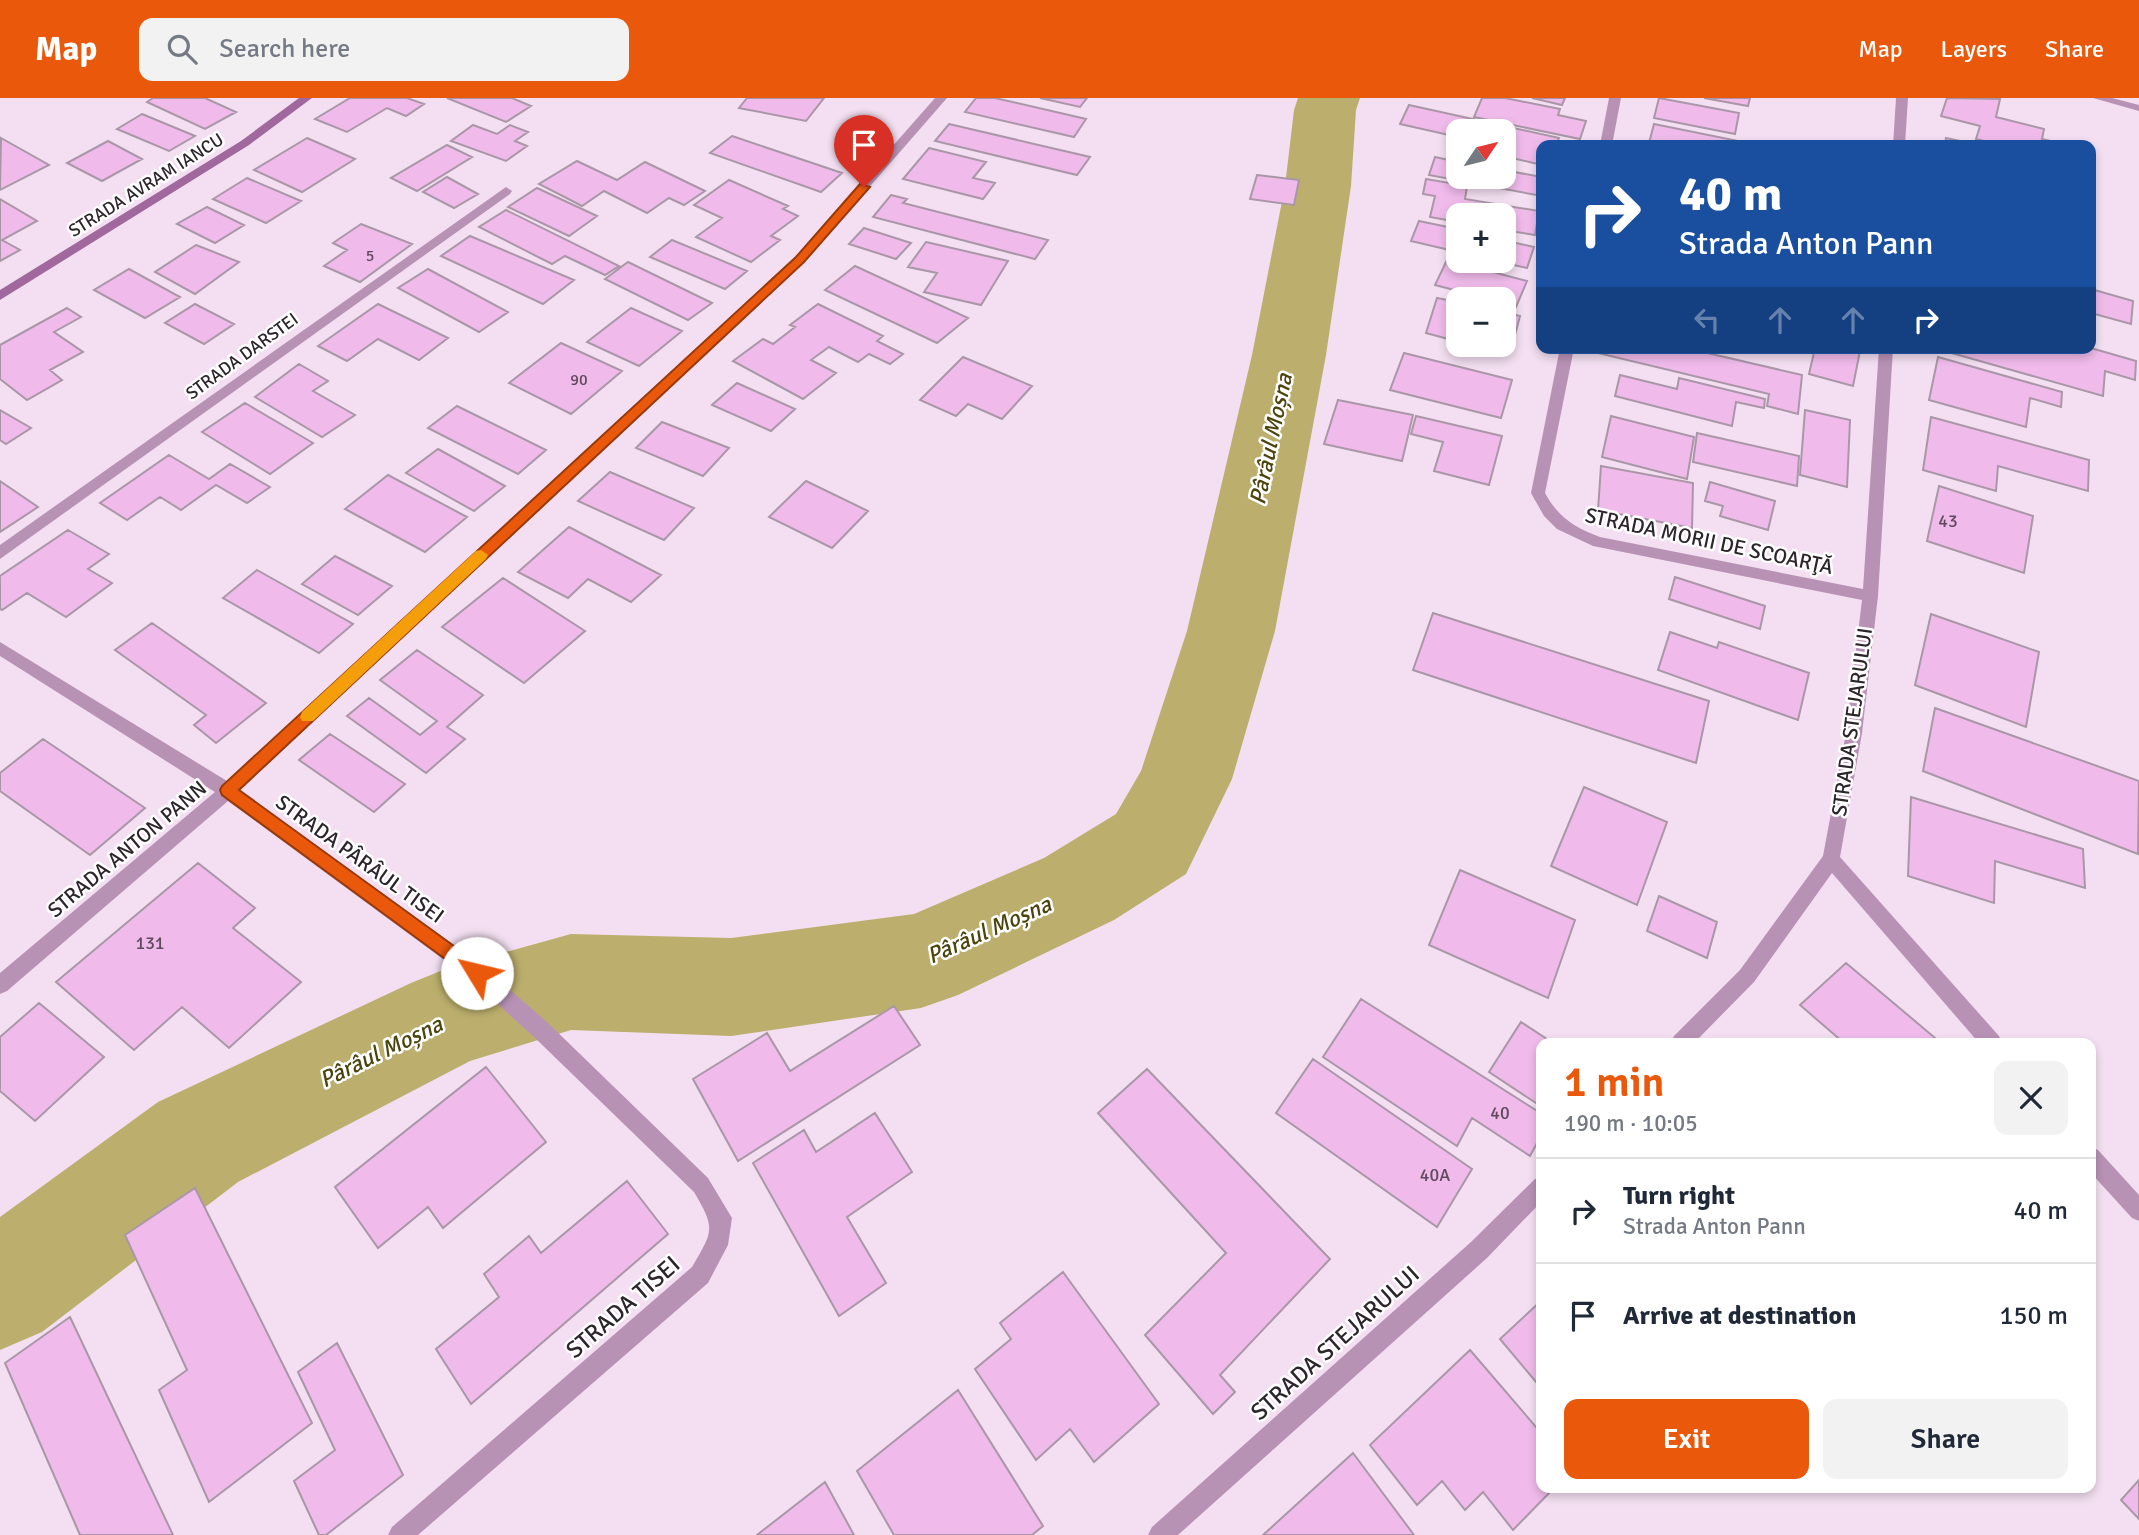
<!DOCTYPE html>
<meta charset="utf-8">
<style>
:root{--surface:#fff;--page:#f2f2f3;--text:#1f2937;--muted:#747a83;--line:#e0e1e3;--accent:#ea580c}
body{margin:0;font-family:Signika,sans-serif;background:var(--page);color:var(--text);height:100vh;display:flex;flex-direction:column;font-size:26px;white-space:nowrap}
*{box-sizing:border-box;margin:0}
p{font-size:23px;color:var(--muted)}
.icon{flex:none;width:38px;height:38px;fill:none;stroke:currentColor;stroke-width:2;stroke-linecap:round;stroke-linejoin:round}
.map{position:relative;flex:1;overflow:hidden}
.side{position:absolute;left:1536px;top:940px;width:560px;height:455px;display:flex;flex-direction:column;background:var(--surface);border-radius:14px;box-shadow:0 4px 10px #0003}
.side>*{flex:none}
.top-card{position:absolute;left:1536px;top:42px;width:560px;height:214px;border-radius:14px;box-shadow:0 4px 10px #0003;background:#1a4fa0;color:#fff;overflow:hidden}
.needle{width:46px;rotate:55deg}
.controls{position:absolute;left:1446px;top:21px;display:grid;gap:14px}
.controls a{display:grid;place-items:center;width:70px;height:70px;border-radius:14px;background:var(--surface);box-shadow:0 4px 10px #0003;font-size:35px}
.pin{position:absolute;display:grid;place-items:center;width:60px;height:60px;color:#fff;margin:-72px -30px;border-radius:50% 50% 50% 0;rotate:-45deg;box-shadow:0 0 7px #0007}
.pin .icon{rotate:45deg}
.me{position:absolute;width:77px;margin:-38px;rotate:306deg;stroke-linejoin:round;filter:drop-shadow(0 0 5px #0008)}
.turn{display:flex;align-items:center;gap:24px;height:147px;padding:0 28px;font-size:32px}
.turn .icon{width:91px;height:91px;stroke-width:2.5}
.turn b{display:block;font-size:49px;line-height:60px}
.lanes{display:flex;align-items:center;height:66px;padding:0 28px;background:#0003;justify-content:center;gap:35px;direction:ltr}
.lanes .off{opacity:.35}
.round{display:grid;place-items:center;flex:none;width:74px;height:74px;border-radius:14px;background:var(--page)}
.overview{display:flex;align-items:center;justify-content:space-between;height:119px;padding:0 28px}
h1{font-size:42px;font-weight:600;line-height:52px;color:var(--accent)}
.primary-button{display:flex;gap:14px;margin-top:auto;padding:14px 28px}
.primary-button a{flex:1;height:80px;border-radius:14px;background:var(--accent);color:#fff;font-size:28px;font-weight:600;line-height:80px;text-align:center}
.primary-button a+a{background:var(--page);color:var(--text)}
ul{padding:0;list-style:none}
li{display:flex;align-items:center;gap:21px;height:105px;padding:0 28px;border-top:2px solid var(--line)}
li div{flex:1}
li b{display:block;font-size:26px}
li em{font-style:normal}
header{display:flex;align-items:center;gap:42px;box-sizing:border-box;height:98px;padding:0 35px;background:var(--accent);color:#fff}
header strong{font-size:33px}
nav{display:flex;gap:38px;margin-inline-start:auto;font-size:24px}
.search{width:490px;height:63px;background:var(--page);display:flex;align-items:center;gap:18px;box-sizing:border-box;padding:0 24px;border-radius:14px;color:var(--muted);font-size:26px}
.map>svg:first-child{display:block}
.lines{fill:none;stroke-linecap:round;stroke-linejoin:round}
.river{fill:#bcaf6d;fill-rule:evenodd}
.building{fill:#f0bbeb;stroke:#a997a7;stroke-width:2}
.minor{fill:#b892b5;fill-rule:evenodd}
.secondary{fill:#a0689c;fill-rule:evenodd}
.route{fill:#ea580c;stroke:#983908;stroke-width:2}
.slow{fill:#f59e0b}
.labels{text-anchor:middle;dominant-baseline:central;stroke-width:5;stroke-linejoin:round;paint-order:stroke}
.far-number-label{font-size:16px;fill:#5e4a5c}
.far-street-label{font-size:18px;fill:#2d252c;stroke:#fff}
.number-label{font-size:18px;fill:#5e4a5c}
.street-label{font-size:21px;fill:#2d252c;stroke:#fff}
.water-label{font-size:23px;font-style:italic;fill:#4c430d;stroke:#fff}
.near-street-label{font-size:24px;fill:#2d252c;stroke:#fff}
</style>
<header>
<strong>Map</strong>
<div class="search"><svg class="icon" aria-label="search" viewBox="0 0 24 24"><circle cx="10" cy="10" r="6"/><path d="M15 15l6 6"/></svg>Search here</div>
<nav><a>Map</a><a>Layers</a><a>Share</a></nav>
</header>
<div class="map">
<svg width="2139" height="1437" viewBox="0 0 2139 1437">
<rect width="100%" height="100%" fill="#f3dff1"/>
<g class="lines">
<!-- river -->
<path class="river" d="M1298,0H1360L1356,12L1351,88L1326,257L1275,533L1232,681L1186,776L1114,822L958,897L921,910L731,938L571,932L470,963L238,1084L42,1234L0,1252V1119L158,1004L411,885L448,870L571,836L731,840L914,816L1044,760L1116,716L1141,673L1187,533L1252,257L1285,88L1294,12Z"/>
</g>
<!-- building -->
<path class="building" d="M153,0H205L236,14L205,31L147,4Z
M350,0H407L424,6L406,18L387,10L347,34L315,21Z
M447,0H512L531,8L506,24Z
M747,0H824L806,23L739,10Z
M976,0H995L1086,21L1074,39L965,14Z
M1040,0H1087L1080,9Z
M1482,0H1505L1560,11L1558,17L1586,23L1580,41L1474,19Z
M1532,0H1565L1562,7Z
M1659,0L1739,15L1735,36L1654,20Z
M1704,0H1750L1748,8Z
M1947,0L2000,1L1996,19L2044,31L2042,41L2059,45L2058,47H2000L1976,41L1980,28L1941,18Z
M1409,7L1559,40L1556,47H1542V67L1503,58V33H1458V39L1400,26Z
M142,16L195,38L169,53L117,31Z
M949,26L1090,59L1077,77L935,43Z
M1654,26L1753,46V47L1649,45Z
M473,27L497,36L510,27L528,34L515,43L527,48L506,63L451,43Z
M732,38L842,75L821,94L710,55Z
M1,40L49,67L0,92Z
M307,40L355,61L302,94L254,72Z
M1946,40L1979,47H1945Z
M108,43L142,61L102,83L67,65Z
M447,47L472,59L417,93L391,80Z
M929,50L986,64L973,80L995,85L983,101L903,81Z
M1435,59L1458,64V79H1503V72L1542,79V98L1429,77Z
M577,63L617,82L645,64L705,93L684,107L669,100L647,115L604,93L582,108L539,86Z
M1257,77L1299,82L1294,107L1250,101Z
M447,79L478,96L454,110L423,94Z
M247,80L301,103L266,125L213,101Z
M1426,81L1467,88L1465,101L1539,113L1535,137L1503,132V117H1458V124L1430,119L1435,98L1423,96Z
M729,82L788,108L783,111L798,118L771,138L780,142L751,164L696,139L722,120L694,107Z
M537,90L597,118L569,138L508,109Z
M891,97L907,101L903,105L1048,142L1035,161L873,119Z
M0,101L37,123L2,142L20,152L0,163Z
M207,109L244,127L215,145L177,126Z
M506,112L619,168L605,177L565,158L552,166L479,129Z
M1419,123L1458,131V154L1411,143Z
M361,126L412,146L360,184L324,168L347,152L333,145Z
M864,130L911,145L896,161L849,146Z
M470,138L574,182L543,206L441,158Z
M672,142L747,173L725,191L650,159Z
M1503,142L1534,149L1527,170L1496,163H1503Z
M926,144L1008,163L981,207L924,194L937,175L908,169Z
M196,147L239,164L195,196L155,174Z
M1447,162L1527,183L1516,209L1503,205V201H1489L1435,187Z
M628,164L712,205L688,222L605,181Z
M855,168L968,220L937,245L825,192Z
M129,171L180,199L145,220L94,192Z
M428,171L508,214L479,234L398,190Z
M2091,191L2133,203L2131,226L2091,215Z
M1437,200L1458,204V231L1452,242L1426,235Z
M195,206L234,226L204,246L165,225Z
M378,206L448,240L419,262L378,241L347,263L318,248Z
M818,206L883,238L877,243L903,256L890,266L869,256L858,264L829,249L811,262L836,275L803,301L733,263L763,241L773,246L795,229L790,227Z
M67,210L81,219L54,234L83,254L50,272L62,282L27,302L0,281V247Z
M631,210L682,233L639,268L587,244Z
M1503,214L1520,218L1511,252L1488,247H1503Z
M561,245L622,273L571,316L509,285Z
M1599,250H1686L1802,277L1798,316L1767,308L1769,296L1598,255Z
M1815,250L1860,253L1853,288L1809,276Z
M1934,250H2091L2136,263L2135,282L2105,273L2103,298Z
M1404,255L1512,282L1501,320L1390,292Z
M963,259L1032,288L1002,321L968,306L956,318L920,302Z
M1938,259L2062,294L2061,309L2030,300L2026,329L1929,302Z
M299,266L328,283L313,293L355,317L322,339L255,299Z
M1620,277L1677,291L1679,280L1765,301L1764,310L1736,304L1732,328L1615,298Z
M737,285L795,311L771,333L712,307Z
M1338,302L1413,317L1402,363L1324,346Z
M245,305L313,345L270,376L202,334Z
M457,308L546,352L518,376L428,330Z
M0,312L31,330L6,346L0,342Z
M1805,312L1850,322L1847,389L1800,377Z
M1416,318L1502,338L1489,387L1434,373L1443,344L1411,336Z
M1611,318L1694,339L1687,381L1602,359Z
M1931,319L2089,362L2088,393L1998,368L1996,393L1923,372Z
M662,324L729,350L703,378L636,350Z
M1697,335L1799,358L1797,388L1693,364Z
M438,351L505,388L474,413L406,375Z
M169,357L209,381L230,366L270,389L247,405L216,387L181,412L160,399L127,422L100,405Z
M1601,368L1693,385L1692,430L1598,412Z
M610,374L694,410L664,442L578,403Z
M388,377L467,419L425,454L345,411Z
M0,383L38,409L0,434Z
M806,383L868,413L832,450L769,419Z
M1710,384L1775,403L1768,432L1720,418L1723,408L1705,403Z
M1939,388L2033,418L2024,475L1927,443Z
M569,429L661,477L631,504L588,481L568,500L518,474Z
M68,432L109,456L88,471L112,485L66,519L27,495L2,512L0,511V478Z
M335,458L392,488L358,517L302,486Z
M257,472L353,526L319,555L223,500Z
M1675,479L1765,508L1760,531L1669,501Z
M503,480L585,533L524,585L442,529Z
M1433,515L1709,603L1696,665L1413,572Z
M1931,516L2039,554L2026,629L1915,587Z
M152,525L266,605L216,645L194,627L206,617L115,552Z
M1670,534L1717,550L1719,544L1809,575L1798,622L1658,572Z
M417,552L483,597L447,629L465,641L426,675L347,618L369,600L420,637L437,623L380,582Z
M1935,610L2139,683L2138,756L1923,673Z
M330,636L405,686L374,714L299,662Z
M43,641L145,710L90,757L0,693V675Z
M1584,689L1667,724L1637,807L1551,768Z
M1911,699L2083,751L2085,790L1995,763L1994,805L1908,778Z
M198,765L255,810L233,830L301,884L229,950L182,909L134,952L56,884Z
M1460,772L1575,822L1548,900L1429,847Z
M1659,798L1717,824L1707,860L1647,833Z
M1846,865L1941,945H1844L1800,907Z
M1361,901L1542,1016V1036L1530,1058L1472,1020L1457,1048L1323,959Z
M39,905L104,959L35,1023L0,993V939Z
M894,908L920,947L738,1063L693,981L767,935L790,973Z
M1521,924L1553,945H1542V1009L1489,974Z
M1313,961L1472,1071L1437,1129L1276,1015Z
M486,969L546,1044L443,1130L428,1109L378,1150L335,1089Z
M1147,971L1330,1161L1220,1277L1235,1294L1213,1316L1145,1237L1226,1155L1098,1015Z
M875,1015L912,1074L847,1119L886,1185L839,1218L753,1065L804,1032L816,1054Z
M627,1083L668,1136L471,1306L436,1251L499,1199L484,1176L529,1138L541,1155Z
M195,1090L312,1325L209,1404L159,1292L187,1272L125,1137Z
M1063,1174L1159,1306L1094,1364L1070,1331L1036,1362L975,1271L1011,1241L1000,1225Z
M1542,1202V1291L1500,1241Z
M70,1219L173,1437H80L5,1265Z
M337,1245L403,1377L326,1437H319L294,1383L335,1352L298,1274Z
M1470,1252L1542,1336V1390H1554L1513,1432L1483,1394L1465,1412L1442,1383L1417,1407L1370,1347Z
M958,1292L1043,1428L1032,1437H894L857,1373Z
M1353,1355L1414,1437H1263Z
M2139,1382V1421L2121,1402Z
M825,1384L854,1437H757Z"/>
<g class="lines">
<!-- minor -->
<path class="minor" d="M935,0H947L804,164L240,692L484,869L548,925L708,1080L732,1120L728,1147L708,1185L418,1437H388L392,1429L692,1169C713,1133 716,1131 694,1094L534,939L470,881L228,703L7,893L0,896V875L215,694L0,558V544L227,683L796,158Z
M1609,0H1621L1612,47H1600Z
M1896,0H1908L1905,47H1893Z
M2093,0H2112L2139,7V13Z
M506,89L512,93L510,96L0,461V447Z
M1560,250H1574L1545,395C1558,419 1575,430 1600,439L1863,491L1879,250H1893L1878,498L1862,635L1840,759L1999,938L2002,945H1979L1832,775L1754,884L1694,945H1671L1674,938L1740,872L1823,758L1846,635L1862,502L1593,448L1557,431L1544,418L1531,395Z
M2091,1049L2098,1052L2139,1097V1123L2132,1120L2091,1075Z
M1542,1078V1103L1487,1160L1178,1437H1148L1152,1429L1471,1144L1535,1081Z"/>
<!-- secondary -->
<path class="secondary" d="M299,0H312L249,47L0,202V192L241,43Z"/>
</g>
<!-- route -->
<path class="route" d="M860,86L870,89L804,164L239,692L483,869L485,875L483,880L477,883L471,880L222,697L220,692L222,688L796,159Z"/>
<!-- slow -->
<path class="slow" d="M481,452L488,457L486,461L313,623H302L300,619L302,614L476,453Z"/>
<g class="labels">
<!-- far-number labels -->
<g class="far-number-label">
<text x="370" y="158">5</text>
<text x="579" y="282">90</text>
</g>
<!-- far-street labels -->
<g class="far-street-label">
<text transform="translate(146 87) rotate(-32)">STRADA AVRAM IANCU</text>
<text transform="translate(242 258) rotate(-36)">STRADA DARSTEI</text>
</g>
<!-- number labels -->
<g class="number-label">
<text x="1948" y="423">43</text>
<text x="150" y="845">131</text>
<text x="1500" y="1015">40</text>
<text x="1435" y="1077">40A</text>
</g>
<!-- street labels -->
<g class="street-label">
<text transform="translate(1709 443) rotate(12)">STRADA MORII DE SCOARŢĂ</text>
<text transform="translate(1852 624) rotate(-82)">STRADA STEJARULUI</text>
<text transform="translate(127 751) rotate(-40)">STRADA ANTON PANN</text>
<text transform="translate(360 761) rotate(36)">STRADA PÂRÂUL TISEI</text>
</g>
<!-- water labels -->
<g class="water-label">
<text transform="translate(1271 341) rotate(-78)">Pârâul Moșna</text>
<text transform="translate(989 832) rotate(-24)">Pârâul Moșna</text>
<text transform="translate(381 954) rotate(-26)">Pârâul Moșna</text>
</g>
<!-- near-street labels -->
<g class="near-street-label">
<text transform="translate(623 1209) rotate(-41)">STRADA TISEI</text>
<text transform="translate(1335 1245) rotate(-42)">STRADA STEJARULUI</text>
</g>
</g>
</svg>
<div class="controls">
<a><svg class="needle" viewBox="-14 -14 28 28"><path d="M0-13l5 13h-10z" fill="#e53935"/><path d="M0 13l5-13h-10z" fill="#747a83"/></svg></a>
<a>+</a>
<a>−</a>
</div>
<div class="pin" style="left:864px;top:89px;background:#d93025"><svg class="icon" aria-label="arrive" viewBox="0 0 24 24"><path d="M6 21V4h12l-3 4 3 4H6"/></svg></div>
<svg class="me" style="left:477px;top:875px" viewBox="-20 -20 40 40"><circle r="19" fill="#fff"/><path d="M0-13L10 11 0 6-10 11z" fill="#ea580c"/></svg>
<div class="top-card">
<div class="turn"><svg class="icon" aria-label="right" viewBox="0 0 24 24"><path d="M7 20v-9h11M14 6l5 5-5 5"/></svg><div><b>40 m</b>Strada Anton Pann</div></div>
<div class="lanes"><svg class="icon off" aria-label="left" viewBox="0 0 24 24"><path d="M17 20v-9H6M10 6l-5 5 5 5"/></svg><svg class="icon off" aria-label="ahead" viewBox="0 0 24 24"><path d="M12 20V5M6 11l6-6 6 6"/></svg><svg class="icon off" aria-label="ahead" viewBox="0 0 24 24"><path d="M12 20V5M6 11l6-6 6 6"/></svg><svg class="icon" aria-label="right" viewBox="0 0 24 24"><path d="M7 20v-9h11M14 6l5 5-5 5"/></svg></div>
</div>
<section class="side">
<div class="overview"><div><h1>1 min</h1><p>190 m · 10:05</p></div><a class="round"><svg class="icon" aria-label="close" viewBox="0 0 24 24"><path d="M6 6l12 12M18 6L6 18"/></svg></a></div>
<ul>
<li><svg class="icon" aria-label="right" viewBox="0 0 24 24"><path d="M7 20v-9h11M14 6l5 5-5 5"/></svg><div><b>Turn right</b><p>Strada Anton Pann</p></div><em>40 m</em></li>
<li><svg class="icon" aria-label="arrive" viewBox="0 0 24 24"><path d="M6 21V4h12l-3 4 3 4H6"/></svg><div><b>Arrive at destination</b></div><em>150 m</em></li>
</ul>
<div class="primary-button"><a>Exit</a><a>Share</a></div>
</section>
</div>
